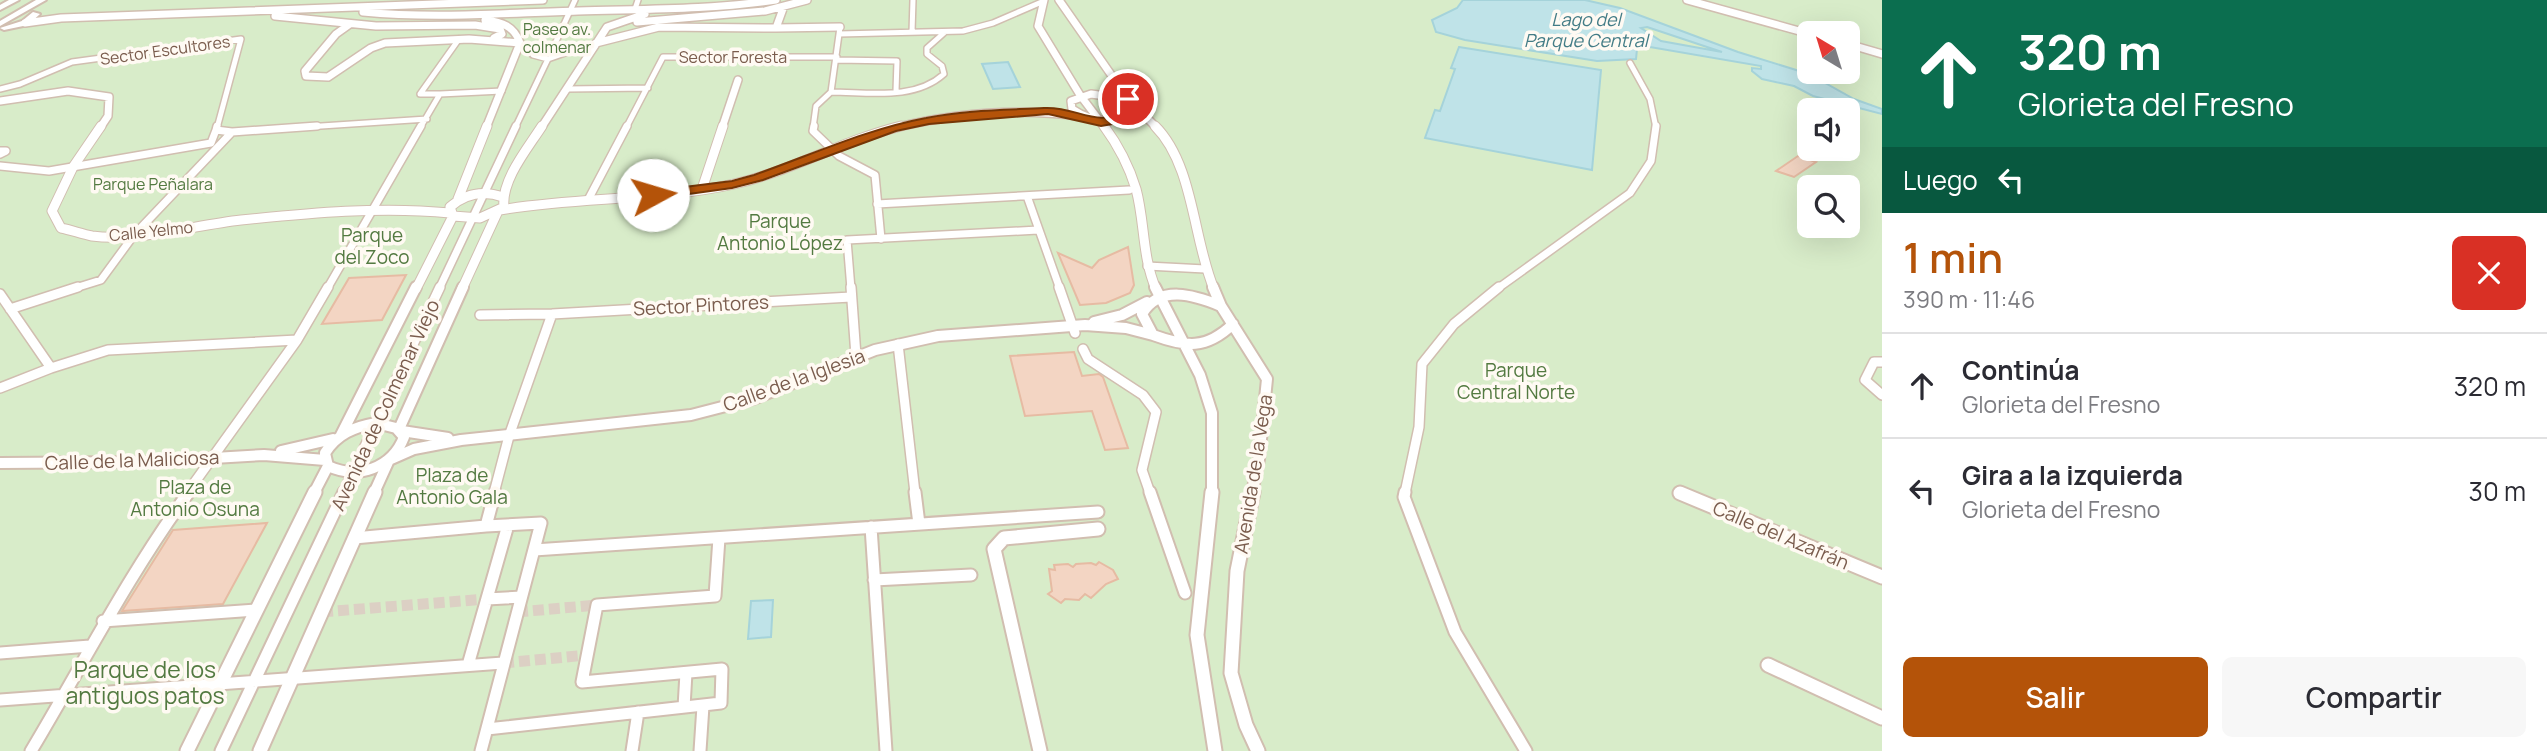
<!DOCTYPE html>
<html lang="es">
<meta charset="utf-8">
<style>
:root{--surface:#fff;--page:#f7f7f7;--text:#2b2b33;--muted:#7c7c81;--line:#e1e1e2;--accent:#b45309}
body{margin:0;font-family:Manrope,sans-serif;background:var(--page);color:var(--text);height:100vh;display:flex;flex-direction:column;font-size:26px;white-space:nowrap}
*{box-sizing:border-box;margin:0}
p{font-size:23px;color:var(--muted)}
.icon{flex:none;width:38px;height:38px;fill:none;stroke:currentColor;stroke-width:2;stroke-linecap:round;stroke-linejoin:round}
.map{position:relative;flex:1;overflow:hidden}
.panel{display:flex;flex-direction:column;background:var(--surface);width:665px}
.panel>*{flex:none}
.top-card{background:#0b6e4f;color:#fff;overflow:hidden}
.needle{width:46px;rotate:322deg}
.tools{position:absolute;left:1797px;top:21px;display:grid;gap:14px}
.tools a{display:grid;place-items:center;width:63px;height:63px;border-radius:10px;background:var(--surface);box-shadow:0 7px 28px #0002;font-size:35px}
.pin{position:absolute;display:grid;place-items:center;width:60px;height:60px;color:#fff;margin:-30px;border:4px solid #fff;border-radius:50%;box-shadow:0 2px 7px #0007}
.me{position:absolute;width:77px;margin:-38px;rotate:84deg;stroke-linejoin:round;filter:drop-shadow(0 0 5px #0008)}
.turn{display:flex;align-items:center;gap:24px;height:147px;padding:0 21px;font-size:32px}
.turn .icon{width:91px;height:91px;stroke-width:2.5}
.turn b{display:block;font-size:49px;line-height:60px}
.then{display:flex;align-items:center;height:66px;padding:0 21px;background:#0003;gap:14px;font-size:26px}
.round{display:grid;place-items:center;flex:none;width:74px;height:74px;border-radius:10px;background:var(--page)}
.headline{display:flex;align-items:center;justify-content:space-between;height:119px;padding:0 21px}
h1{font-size:42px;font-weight:600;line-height:52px;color:var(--accent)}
.primary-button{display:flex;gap:14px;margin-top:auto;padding:14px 21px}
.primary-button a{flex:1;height:80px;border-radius:10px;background:var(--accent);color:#fff;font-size:28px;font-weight:600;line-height:80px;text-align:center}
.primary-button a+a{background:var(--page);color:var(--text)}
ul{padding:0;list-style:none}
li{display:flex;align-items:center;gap:21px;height:105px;padding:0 21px;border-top:2px solid var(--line)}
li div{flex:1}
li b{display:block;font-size:26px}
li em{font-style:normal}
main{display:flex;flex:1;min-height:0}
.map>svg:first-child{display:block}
.green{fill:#d8ecc9;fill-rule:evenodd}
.water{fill:#bfe3e8;stroke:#a5d3da;stroke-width:2;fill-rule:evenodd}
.building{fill:#f3d5c3;stroke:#e6bba3;stroke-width:2}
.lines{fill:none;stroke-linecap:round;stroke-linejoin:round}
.pedestrian-tunnel{stroke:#dcd0c4;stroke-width:11;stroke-dasharray:11 5;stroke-linecap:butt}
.pedestrian-far3-casing{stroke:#d1beb0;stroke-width:8}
.pedestrian-far2-casing{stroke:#d1beb0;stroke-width:10}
.pedestrian-far1-casing{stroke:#d1beb0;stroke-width:12}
.pedestrian-casing{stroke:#d1beb0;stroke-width:15}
.minor-far3-casing{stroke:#d1beb0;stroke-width:10}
.minor-far2-casing{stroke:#d1beb0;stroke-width:11}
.minor-far1-casing{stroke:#d1beb0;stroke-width:14}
.minor-casing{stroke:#d1beb0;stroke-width:17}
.tertiary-casing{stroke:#d1beb0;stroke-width:4}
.pedestrian-far3{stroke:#fff;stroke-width:5}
.pedestrian-far2{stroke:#fff;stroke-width:7}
.pedestrian-far1{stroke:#fff;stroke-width:9}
.pedestrian{stroke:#fff;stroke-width:11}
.minor-far3{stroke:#fff;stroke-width:7}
.minor-far2{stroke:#fff;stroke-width:9}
.minor-far1{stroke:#fff;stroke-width:10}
.minor{stroke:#fff;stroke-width:13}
.tertiary{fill:#fff;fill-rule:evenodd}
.route{fill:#b45309;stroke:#753606;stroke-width:2}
.labels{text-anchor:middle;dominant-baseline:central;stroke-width:7;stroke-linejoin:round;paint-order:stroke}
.far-park-label{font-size:16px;fill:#537a41;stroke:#fffaf3}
.far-street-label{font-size:16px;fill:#7a5c4d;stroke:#fffaf3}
.far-water-label{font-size:18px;font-style:italic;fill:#437c86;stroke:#fffaf3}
.park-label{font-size:19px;fill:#537a41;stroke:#fffaf3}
.street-label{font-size:19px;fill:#7a5c4d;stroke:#fffaf3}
.near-park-label{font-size:23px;fill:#537a41;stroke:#fffaf3}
</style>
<main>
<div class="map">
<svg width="1882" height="751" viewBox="0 0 1882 751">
<rect width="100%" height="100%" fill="#fdf6ec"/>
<!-- green -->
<path class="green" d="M0,0H1882V751H0ZM1810,33H1848V72H1810ZM1810,110H1848V149H1810ZM1810,187H1848V226H1810Z"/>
<!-- water -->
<path class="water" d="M1463,0H1585L1620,8L1738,52L1809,74L1854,99L1882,109V114L1813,96L1794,86L1762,79L1752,71V68L1761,69V66L1650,47L1637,49L1636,59L1597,61L1465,40L1436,32L1432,20L1457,8ZM1647,27L1722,52L1661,41L1641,28Z
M1459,47L1601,70L1592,170L1425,138L1435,110L1440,111L1455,69L1451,68Z
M1008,62L1020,87L993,89L982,64Z
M773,600L771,637L748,639L751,601Z"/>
<!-- building -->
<path class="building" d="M1798,156L1816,162L1794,177L1776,171Z
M1128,247L1134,285L1130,293L1106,303L1080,305L1058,253L1092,268L1099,260Z
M406,275L382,320L322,324L349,278Z
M1074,352L1082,376L1099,374L1103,377L1128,448L1105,450L1092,411L1025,416L1010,356Z
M267,523L223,604L122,611L173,530Z
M1099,562L1113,570L1118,579L1106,584L1091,598L1085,594L1079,600L1065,599L1061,603L1048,594L1052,591L1049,569L1055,570L1054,565L1068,564L1073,567L1076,564L1091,563L1096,565Z"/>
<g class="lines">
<!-- pedestrian-tunnel -->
<path class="pedestrian-tunnel" d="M322,612L487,599
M517,612L597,605
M503,663L587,655"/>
<!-- pedestrian-far3 casing -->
<g class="pedestrian-far3-casing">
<path id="pedestrian-far3" d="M635,9L638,0
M912,32L913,0
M839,34L963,31L993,23L1044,1
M548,46L565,47L568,52L548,59L533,55L538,49Z
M554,46L575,0
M836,60L897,61L896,91
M1630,63L1650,99L1656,128
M0,89L20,84L72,62L241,39L217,128
M567,89L648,88
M831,92C868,92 914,101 944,74L942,66L927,54V48L945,32
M440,94L502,91
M291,128L427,119
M420,128L440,94H420L459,39
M515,128L548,59
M626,128L663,57H837
M813,128L816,106L831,92L840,27"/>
</g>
<!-- pedestrian-far2 casing -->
<g class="pedestrian-far2-casing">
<path id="pedestrian-far2" d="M814,126L813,131L839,156L875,175L881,239
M232,132L317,126
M0,151H6L0,154
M0,166L49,171L211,143L216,130
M1027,196L1060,289
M589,198L627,126
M877,204L1129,190
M1147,266L1205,269
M72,289L101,280L134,235L232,132L216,130L217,126
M327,289L421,126
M439,289L516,126
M851,289L847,240L1038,230
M1497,289L1630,193L1651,161L1656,126"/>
</g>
<!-- pedestrian-far1 casing -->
<g class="pedestrian-far1-casing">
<path id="pedestrian-far1" d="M851,287L856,356
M1059,287L1075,333
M0,294L51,368L0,388
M10,309L78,287
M480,315L552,314L851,297
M898,344L915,493
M1083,349L1088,359L1143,395L1156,412L1142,470L1150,493
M1882,362H1874L1865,380L1882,395
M51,368L108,350L297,340
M187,493L297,340L328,287
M343,493L440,287
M494,493L509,436L552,314
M1405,493L1419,427L1422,364L1454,324L1499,287"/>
</g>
<!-- pedestrian casing -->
<g class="pedestrian-casing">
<path id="pedestrian" d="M915,492L919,524
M1150,492L1185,593
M1405,492L1404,497L1455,632L1526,751
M871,527L886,751
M354,538L486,526L495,492
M534,550L1098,512
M874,580L971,575
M487,599L521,597
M103,621L256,610
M0,653L90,646
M468,665L508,525
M0,700L503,663
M684,707L686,673
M487,729L721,703L722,669L582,682L597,605L715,596L719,538
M31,751C83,664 129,574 189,492
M221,751L344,492
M481,751L541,523L486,526
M632,751L638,712
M700,751L703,706"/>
</g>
<!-- minor-far3 casing -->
<g class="minor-far3-casing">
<path id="minor-far3" d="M1044,0L1038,26L1080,95L1105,128
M1059,0L1128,99L1157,128
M1687,0L1810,34
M363,12C435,19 506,13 578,11C644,9 710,10 776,0
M275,16L376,26L475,25L500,29L502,34L494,38
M485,20C502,22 514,26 520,43L486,128
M637,22L765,11L807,0
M25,23L61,18L543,0
M350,24L336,34L305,71L306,76L328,77L371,48L385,43L469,39L520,43
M776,28L840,27
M596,43L659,27L776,28L784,6
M1848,44L1882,54
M1128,99L1091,94L1071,101L1072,109C1094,124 1116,124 1138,110
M0,101L68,91L109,97L108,116L100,128
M541,128L607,27L645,14
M722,128L738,80
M894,128C955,113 1016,108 1079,116"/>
</g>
<!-- minor-far2 casing -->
<g class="minor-far2-casing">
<path id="minor-far2" d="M101,126L73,167L52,211L61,228C71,230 82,234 92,236C138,242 195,225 241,220C310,213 381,206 450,213
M1104,126C1118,145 1129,166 1136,189C1145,222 1142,257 1156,289
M1155,126C1194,165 1193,240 1214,289
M702,189L723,126
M458,199L487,126
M500,210C577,197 657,201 734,184C792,171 844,140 901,126
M453,216L480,218L504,207C501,180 528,148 542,126
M453,216L450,207C466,193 483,190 503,197
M416,289L453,216
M462,289L498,211"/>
</g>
<!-- minor-far1 casing -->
<g class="minor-far1-casing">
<path id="minor-far1" d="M1155,287L1200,375L1212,413V493
M1213,287L1221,306L1267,379L1259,459L1252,493
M1221,306C1194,295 1160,284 1142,314L1153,335C1186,347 1206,350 1233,324
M1094,322L1122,315L1147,302
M376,423L396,428L404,437C392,468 358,480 328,466L325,453C337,434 354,427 376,423Z
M399,429L463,287
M402,431L448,438
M341,435L416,287
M281,451L333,439
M389,460L414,449L461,440L691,415L753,399L875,350L938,336L1085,325L1126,328L1153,335
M0,463L146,462L264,455L325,460
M314,493L328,466
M374,493L389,460"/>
</g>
<!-- minor casing -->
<g class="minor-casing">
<path id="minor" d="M1212,492L1197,635L1215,751
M1253,492L1237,571L1231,673L1246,725L1258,751
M1680,493L1882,577
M1768,665L1882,718
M187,751L315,492
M260,751L375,492
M1040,751L994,549L1004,538L1098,529"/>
</g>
<!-- tertiary casing -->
<g class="tertiary-casing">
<path id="tertiary" d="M9,0H19L0,10V5Z
M36,0H46L0,26V21Z
M33,12L40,14L28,25L4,30L0,28L22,21Z"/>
</g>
<!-- pedestrian-far3 -->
<use href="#pedestrian-far3" class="pedestrian-far3"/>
<!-- pedestrian-far2 -->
<use href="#pedestrian-far2" class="pedestrian-far2"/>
<!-- pedestrian-far1 -->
<use href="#pedestrian-far1" class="pedestrian-far1"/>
<!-- pedestrian -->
<use href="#pedestrian" class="pedestrian"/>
<!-- minor-far3 -->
<use href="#minor-far3" class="minor-far3"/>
<!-- minor-far2 -->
<use href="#minor-far2" class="minor-far2"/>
<!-- minor-far1 -->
<use href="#minor-far1" class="minor-far1"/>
<!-- minor -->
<use href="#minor" class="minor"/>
<!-- tertiary -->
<use href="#tertiary" class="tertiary"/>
</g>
<!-- route -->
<path class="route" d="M1125,96H1132L1143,110L1124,122L1101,126L1048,114L929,124L896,131L763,180L732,188L653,199L647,195L653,191L732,181L754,175C811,155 867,129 926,118C964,110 1006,110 1044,108C1079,106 1094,130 1131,109L1123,99Z"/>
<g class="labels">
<!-- far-park labels -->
<g class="far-park-label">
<text x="557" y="29">Paseo av.<tspan x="557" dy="18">colmenar</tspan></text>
<text x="153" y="184">Parque Peñalara</text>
</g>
<!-- far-street labels -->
<g class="far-street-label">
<text transform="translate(165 50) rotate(-8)">Sector Escultores</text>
<text x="733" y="57">Sector Foresta</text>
<text transform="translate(151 231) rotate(-6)">Calle Yelmo</text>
</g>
<!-- far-water labels -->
<g class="far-water-label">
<text x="1586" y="19">Lago del<tspan x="1586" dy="21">Parque Central</tspan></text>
</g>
<!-- park labels -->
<g class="park-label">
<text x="780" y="221">Parque<tspan x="780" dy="22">Antonio López</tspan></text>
<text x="372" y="235">Parque<tspan x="372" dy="22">del Zoco</tspan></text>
<text x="1516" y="370">Parque<tspan x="1516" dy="22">Central Norte</tspan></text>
<text x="452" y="475">Plaza de<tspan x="452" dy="22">Antonio Gala</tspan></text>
<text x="195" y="487">Plaza de<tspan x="195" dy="22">Antonio Osuna</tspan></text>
</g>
<!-- street labels -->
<g class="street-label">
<text transform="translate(701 305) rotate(-3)">Sector Pintores</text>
<text transform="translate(794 380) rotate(-20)">Calle de la Iglesia</text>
<text transform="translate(385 405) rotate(-65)">Avenida de Colmenar Viejo</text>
<text transform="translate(132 460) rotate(-2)">Calle de la Maliciosa</text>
<text transform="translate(1253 474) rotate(-81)">Avenida de la Vega</text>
<text transform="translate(1781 535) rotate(23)">Calle del Azafrán</text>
</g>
<!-- near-park labels -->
<g class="near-park-label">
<text x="145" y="669">Parque de los<tspan x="145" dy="26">antiguos patos</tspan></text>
</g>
</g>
</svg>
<div class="tools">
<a><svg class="needle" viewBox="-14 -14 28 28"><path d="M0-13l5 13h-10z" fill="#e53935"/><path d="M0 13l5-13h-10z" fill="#7c7c81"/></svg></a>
<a><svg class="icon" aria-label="sound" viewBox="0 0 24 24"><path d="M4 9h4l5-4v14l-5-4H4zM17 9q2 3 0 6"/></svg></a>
<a><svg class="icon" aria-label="search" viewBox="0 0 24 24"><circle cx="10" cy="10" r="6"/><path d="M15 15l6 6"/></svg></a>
</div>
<div class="pin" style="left:1128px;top:99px;background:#d93025"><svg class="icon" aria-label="arrive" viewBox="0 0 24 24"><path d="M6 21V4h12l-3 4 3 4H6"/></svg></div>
<svg class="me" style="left:653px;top:195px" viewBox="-20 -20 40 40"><circle r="19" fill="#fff"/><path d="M0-13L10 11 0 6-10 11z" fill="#b45309"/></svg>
</div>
<section class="panel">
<div class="top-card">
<div class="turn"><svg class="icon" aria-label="ahead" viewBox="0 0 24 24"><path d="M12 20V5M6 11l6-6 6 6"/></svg><div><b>320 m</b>Glorieta del Fresno</div></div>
<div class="then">Luego<svg class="icon" aria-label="left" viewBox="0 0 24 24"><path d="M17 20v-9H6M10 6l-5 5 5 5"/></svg></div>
</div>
<div class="headline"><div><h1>1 min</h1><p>390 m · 11:46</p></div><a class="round" style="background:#d93025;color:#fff"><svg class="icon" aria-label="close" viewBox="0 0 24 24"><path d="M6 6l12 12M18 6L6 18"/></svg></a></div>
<ul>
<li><svg class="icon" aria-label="ahead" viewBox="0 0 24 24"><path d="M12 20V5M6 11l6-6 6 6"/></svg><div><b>Continúa</b><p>Glorieta del Fresno</p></div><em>320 m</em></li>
<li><svg class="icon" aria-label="left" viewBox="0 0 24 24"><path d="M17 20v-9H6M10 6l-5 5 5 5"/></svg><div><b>Gira a la izquierda</b><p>Glorieta del Fresno</p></div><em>30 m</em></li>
</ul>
<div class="primary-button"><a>Salir</a><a>Compartir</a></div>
</section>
</main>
